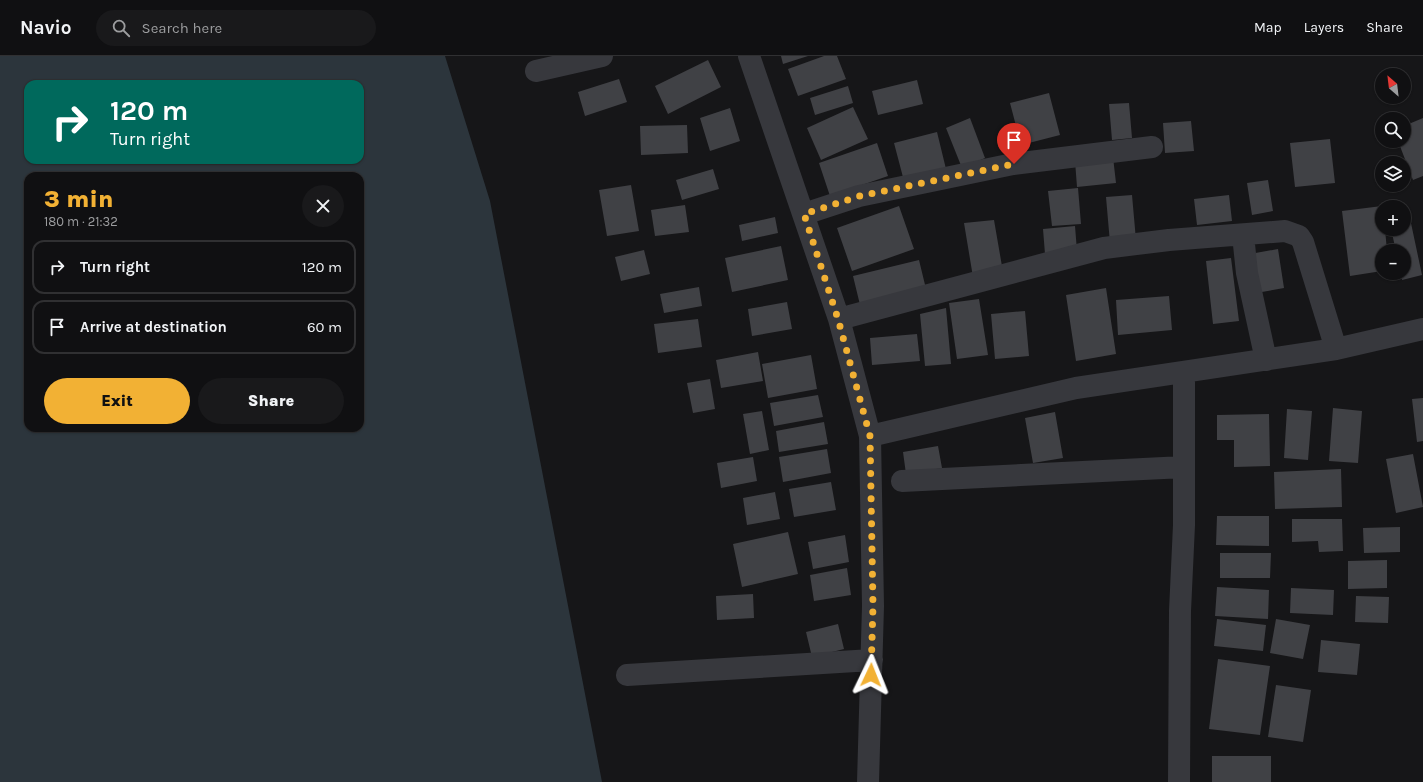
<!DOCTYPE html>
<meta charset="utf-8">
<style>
:root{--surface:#101012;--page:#19191b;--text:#f1f3f6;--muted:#9c9d9f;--line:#303032;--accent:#f2b134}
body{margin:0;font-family:Karla,sans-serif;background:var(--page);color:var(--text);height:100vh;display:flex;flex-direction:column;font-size:15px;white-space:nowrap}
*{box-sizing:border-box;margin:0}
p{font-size:13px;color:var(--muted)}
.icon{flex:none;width:22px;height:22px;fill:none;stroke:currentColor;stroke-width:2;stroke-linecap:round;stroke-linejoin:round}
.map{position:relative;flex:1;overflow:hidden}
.sheet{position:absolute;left:24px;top:116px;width:340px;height:260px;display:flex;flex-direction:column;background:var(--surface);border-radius:12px;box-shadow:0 1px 3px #0004,0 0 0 1px var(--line)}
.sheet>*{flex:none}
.hud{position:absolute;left:24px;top:24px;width:340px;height:84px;border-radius:12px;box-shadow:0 1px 3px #0004,0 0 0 1px var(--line);background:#00695c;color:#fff;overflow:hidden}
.needle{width:26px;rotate:332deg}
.buttons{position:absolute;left:1375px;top:12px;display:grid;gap:8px}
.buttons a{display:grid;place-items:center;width:36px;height:36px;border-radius:50%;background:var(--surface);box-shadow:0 1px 3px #0004,0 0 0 1px var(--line);font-size:20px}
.pin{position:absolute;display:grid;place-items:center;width:34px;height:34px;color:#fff;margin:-41px -17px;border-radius:50% 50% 50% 0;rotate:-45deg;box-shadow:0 0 4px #0007}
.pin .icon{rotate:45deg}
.me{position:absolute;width:44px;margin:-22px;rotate:2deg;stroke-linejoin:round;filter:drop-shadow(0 0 3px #0008)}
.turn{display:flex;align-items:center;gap:14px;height:84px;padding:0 20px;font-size:18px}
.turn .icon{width:52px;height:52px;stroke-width:2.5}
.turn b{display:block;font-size:28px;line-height:34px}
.round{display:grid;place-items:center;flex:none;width:42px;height:42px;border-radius:21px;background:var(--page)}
.overview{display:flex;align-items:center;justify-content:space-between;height:68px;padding:0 20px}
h1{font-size:24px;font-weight:800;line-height:30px;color:var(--accent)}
.button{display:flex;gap:8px;margin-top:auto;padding:8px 20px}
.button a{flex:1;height:46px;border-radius:24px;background:var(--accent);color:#111;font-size:16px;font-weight:800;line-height:46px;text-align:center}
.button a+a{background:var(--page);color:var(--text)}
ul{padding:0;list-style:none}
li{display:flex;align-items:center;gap:12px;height:54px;margin:0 8px 6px;padding:0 12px;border:2px solid var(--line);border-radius:12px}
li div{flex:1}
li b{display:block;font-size:15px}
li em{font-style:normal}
header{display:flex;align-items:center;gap:24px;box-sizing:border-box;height:56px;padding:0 20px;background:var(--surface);border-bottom:1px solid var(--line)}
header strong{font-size:19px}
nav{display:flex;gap:22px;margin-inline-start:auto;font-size:14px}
.search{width:280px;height:36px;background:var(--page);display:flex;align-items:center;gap:10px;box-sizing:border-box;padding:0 14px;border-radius:22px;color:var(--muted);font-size:15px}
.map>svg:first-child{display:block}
.water{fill:#2c353c;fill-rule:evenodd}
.building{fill:#404145}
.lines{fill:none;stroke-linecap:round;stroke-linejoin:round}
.street{stroke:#37383d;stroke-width:22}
.route{stroke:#f2b134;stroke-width:7;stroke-dasharray:0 12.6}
</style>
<header>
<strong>Navio</strong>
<div class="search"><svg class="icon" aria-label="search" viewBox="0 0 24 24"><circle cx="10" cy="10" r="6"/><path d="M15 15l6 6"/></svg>Search here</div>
<nav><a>Map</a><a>Layers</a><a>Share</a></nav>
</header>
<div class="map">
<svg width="1423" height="726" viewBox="0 0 1423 726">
<rect width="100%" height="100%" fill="#161618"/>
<!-- water -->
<path class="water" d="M0,0H445L490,145L602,726H0ZM28,28H360V104H28ZM28,120H360V372H28Z"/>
<!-- building -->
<path class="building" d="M781,0H808L783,8Z
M824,0H837L846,23L798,40L788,13Z
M708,4L721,31L668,58L655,30Z
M619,23L627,46L585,60L578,36Z
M917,24L923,48L878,59L872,35Z
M848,30L853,47L815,59L810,42Z
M1049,37L1060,79L1021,89L1010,47Z
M1129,47L1132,82L1112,84L1109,48Z
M853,51L868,83L821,104L807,72Z
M730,52L740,85L710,95L700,62Z
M970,62L985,102L962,112L946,72Z
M1423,62V120L1413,124L1398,85H1404V70Z
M1191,65L1194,95L1165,97L1163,67Z
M687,69L688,97L641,99L640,70Z
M937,76L946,113L904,125L894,87Z
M1330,83L1335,127L1295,131L1290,87Z
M877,87L888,120L830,140L819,107Z
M1113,101L1116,127L1077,131L1075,105Z
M713,113L719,133L682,144L676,124Z
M1268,124L1273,155L1252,159L1247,127Z
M631,129L639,175L607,180L599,134Z
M1078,132L1081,168L1052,170L1048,135Z
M1132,139L1136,184L1110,187L1106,141Z
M1229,139L1232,165L1197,169L1194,143Z
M685,149L689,176L655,180L651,154Z
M899,150L914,193L852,215L837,172Z
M1382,150V173H1385L1387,195H1382V215L1350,220L1342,155Z
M1408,153L1422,219L1402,224L1401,217H1404V195H1396L1391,173H1404V154Z
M775,161L778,177L742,185L739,169Z
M994,164L1003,216L973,221L964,167Z
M1075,170L1077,195L1045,198L1043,173Z
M781,190L788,224L732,236L725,202Z
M1278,193L1284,232L1256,237L1250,198Z
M644,194L650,218L621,225L615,201Z
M1231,202L1239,265L1213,268L1206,205Z
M919,204L927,237L861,253L853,220Z
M699,231L702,250L664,257L660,238Z
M1106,232L1116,298L1076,305L1066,239Z
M1169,240L1172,274L1118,279L1116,244Z
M979,243L988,299L957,303L949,247Z
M787,246L792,273L752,280L748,253Z
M946,252L951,308L925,310L920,258Z
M1025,255L1029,300L995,303L991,258Z
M698,263L702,291L658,297L654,268Z
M917,278L920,305L872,309L870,282Z
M758,296L763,325L721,332L716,304Z
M811,299L817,333L768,342L762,308Z
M710,323L715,353L693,357L687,327Z
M818,339L823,361L774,370L770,347Z
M1423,342V385L1417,386L1412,343Z
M1333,352L1362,355L1358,407L1329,405Z
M1287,353L1312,355L1308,404L1284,402Z
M762,355L769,394L750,398L743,358Z
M1055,356L1063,402L1033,407L1025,362Z
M1269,358L1270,410L1234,411V384H1217V359Z
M824,366L828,388L779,396L776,375Z
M938,390L942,412L906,418L903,396Z
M827,393L831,417L783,426L779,401Z
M1413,398L1423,451L1396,457L1386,403Z
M753,401L757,425L721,432L717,407Z
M1341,413L1342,451L1275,453L1274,416Z
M831,426L836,454L794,461L789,433Z
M775,436L780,463L747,469L743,442Z
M1217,460H1269V490L1216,489Z
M1292,463H1342L1343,495L1319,496L1318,485L1292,486Z
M1400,471V496L1364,497L1363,472Z
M788,476L798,518L742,531L733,488Z
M845,479L849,506L813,513L808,486Z
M1220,497H1271L1270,522H1220Z
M1387,504V532L1348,533V505Z
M847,512L851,539L814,545L810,519Z
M1217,531L1269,534L1268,563L1215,560Z
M1291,532L1334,534L1333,559L1290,557Z
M753,538L754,562L717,564L716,540Z
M1356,540L1389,541L1388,567L1355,566Z
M1217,563L1266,569L1263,595L1214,590Z
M1276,563L1310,569L1303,603L1270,597Z
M838,568L844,593L812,601L806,576Z
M1321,584L1360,588L1357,619L1318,616Z
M1218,603L1270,610L1260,679L1209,673Z
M1276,629L1311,634L1303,686L1268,681Z
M1212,700H1271V726H1212Z"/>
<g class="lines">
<!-- street -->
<path class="street" d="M749,0L839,263L870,380L873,550L868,726
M536,15L602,0
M804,158L859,140L1013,108L1152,91
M1243,179L1247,217L1266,304
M839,263L1104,192L1169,184L1285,175L1299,180L1303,186L1336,293
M870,380L1076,332L1336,293L1423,273
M902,425L1184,411
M627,619L872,604
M1179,726L1180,555L1184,469V317"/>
</g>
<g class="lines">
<!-- route -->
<path class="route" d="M871,619L873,550L870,380L838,263L804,158L860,140L1014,108"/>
</g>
</svg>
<div class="buttons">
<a><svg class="needle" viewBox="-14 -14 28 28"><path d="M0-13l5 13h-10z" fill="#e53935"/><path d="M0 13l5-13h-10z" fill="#9c9d9f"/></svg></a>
<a><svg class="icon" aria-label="search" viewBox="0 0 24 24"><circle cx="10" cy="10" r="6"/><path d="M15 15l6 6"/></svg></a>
<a><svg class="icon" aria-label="layers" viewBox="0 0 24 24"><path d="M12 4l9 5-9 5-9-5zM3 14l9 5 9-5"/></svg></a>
<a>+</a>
<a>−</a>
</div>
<div class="pin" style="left:1014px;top:108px;background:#d93025"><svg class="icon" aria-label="arrive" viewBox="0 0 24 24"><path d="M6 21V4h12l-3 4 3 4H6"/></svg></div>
<svg class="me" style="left:871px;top:619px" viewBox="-20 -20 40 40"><path d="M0-17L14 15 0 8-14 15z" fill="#f2b134" stroke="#fff" stroke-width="4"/></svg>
<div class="hud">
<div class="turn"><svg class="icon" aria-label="right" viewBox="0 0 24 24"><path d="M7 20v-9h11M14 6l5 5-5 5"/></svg><div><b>120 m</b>Turn right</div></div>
</div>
<section class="sheet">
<div class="overview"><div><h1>3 min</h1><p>180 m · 21:32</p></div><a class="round"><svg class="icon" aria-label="close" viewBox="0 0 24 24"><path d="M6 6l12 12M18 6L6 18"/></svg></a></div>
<ul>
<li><svg class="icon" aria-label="right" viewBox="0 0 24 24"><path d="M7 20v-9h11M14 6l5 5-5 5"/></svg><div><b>Turn right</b></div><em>120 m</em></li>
<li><svg class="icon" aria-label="arrive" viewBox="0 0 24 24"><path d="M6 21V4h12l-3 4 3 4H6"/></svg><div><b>Arrive at destination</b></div><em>60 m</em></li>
</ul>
<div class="button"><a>Exit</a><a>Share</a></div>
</section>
</div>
